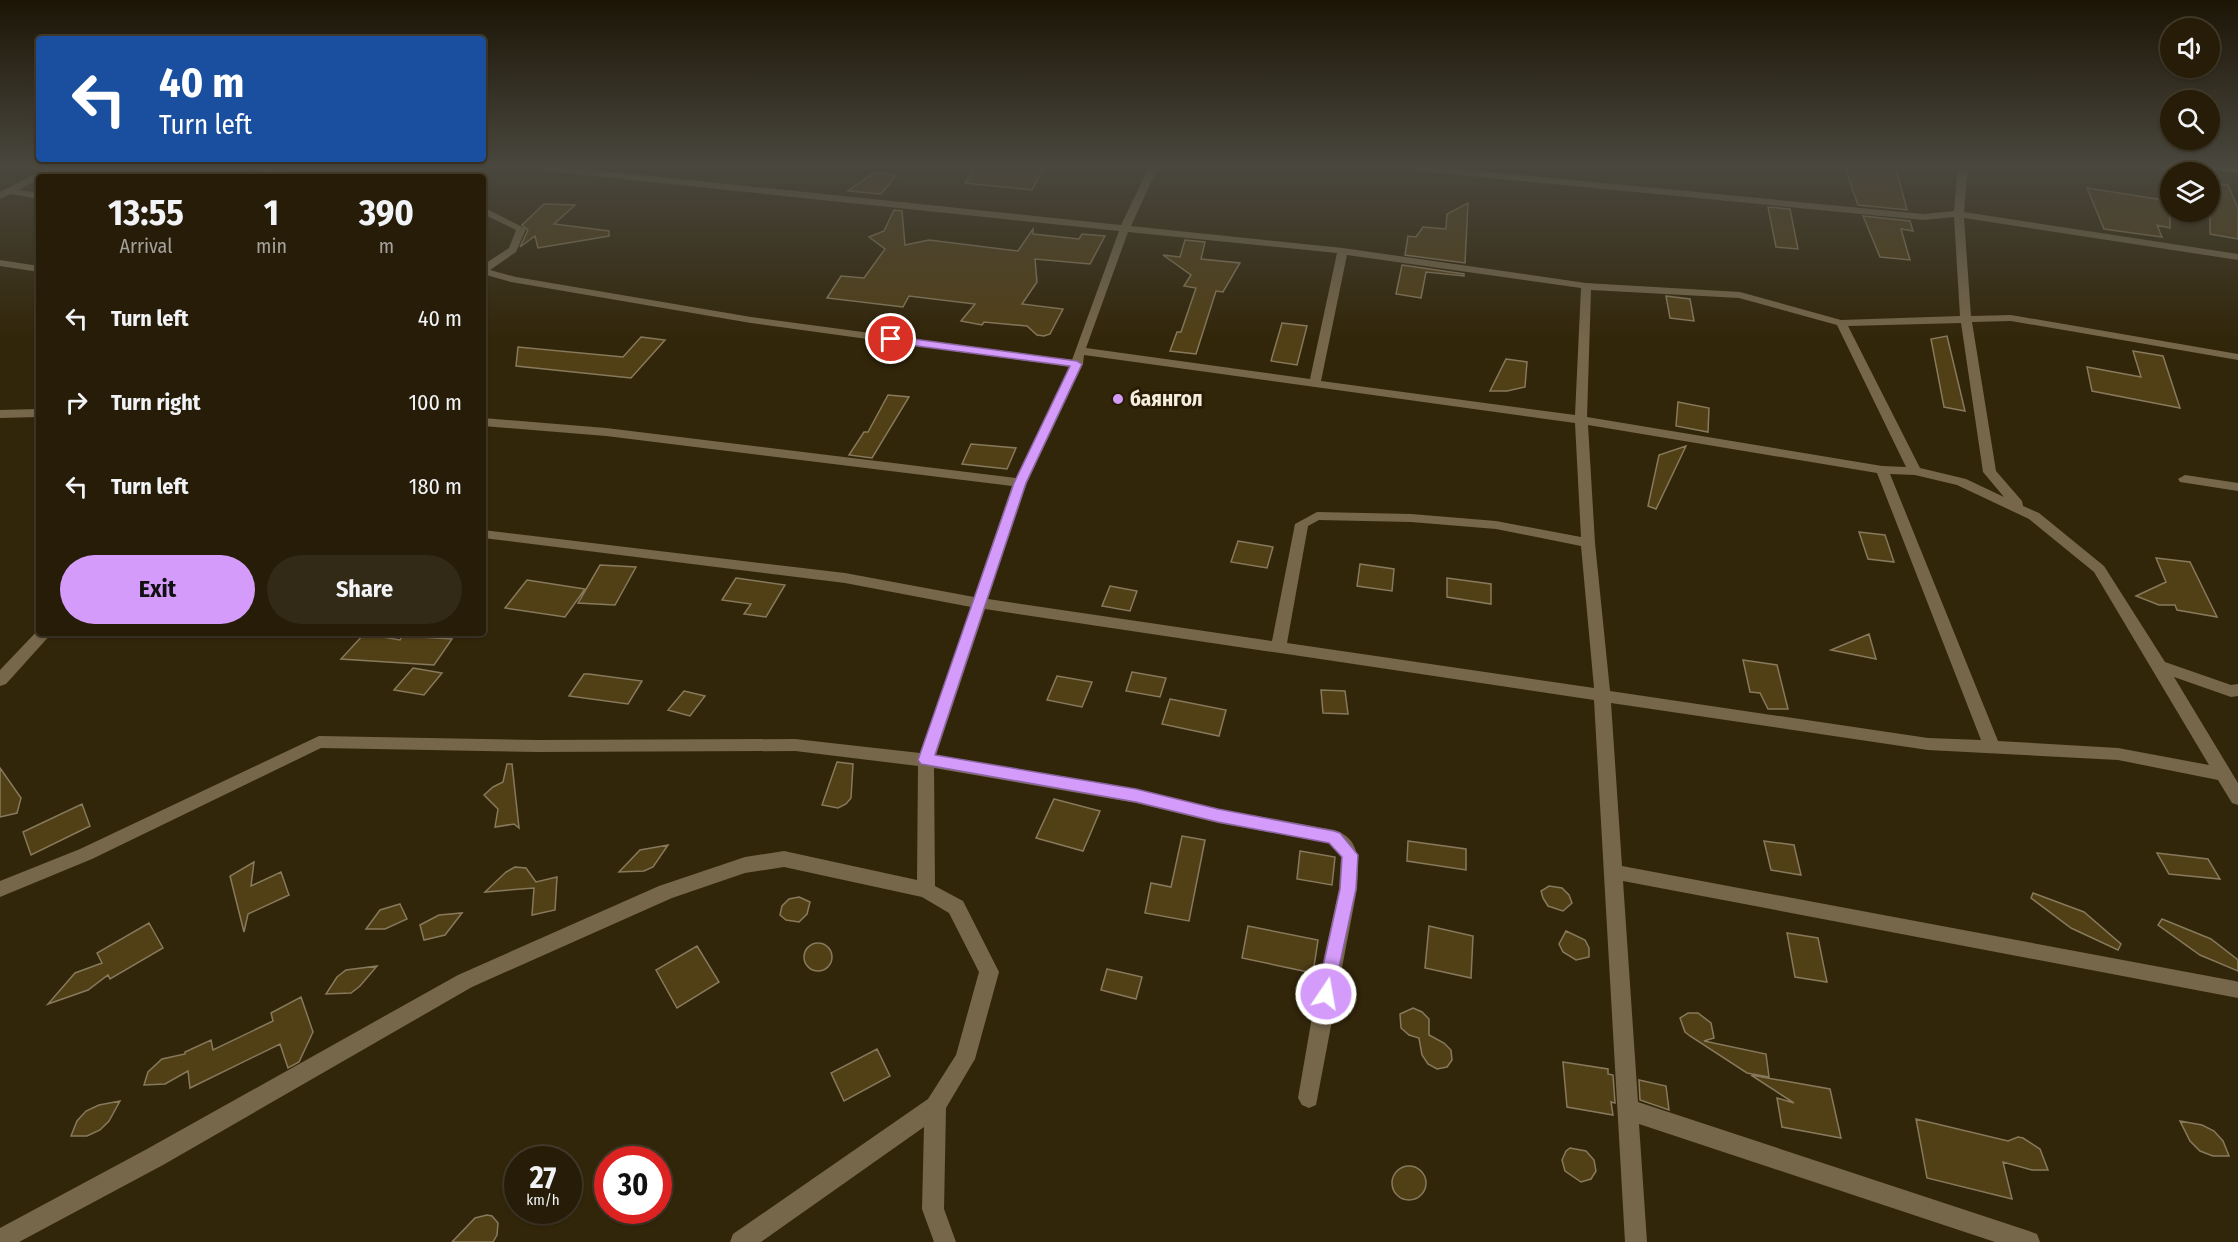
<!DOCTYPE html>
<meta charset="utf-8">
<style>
:root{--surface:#261c08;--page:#322916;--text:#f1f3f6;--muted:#a4a19c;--line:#423a29;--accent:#d59bfa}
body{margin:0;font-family:"Fira Sans Condensed",sans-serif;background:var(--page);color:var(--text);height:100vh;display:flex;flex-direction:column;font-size:22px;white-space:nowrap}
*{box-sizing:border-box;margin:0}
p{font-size:20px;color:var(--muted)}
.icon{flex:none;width:33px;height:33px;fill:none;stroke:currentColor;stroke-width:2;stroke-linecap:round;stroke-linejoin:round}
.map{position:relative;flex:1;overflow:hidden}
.side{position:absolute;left:36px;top:174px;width:450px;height:462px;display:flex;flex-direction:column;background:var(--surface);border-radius:6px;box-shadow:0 2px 4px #0004,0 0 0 2px var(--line)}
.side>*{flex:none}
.guide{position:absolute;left:36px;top:36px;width:450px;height:126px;border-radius:6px;box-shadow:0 2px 4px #0004,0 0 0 2px var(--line);background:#1a4fa0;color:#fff;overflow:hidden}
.buttons{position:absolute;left:2160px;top:18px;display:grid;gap:12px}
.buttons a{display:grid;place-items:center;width:60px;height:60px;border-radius:50%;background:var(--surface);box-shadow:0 2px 4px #0004,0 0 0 2px var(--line);font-size:30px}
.speed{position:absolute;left:504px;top:1146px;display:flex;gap:12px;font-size:30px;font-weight:700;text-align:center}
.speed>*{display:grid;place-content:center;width:78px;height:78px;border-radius:50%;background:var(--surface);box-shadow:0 2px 4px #0004,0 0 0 2px var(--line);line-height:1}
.speed small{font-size:15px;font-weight:400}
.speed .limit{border:9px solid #d22;background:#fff;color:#111}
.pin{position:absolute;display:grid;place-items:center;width:51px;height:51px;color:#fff;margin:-26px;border:3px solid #fff;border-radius:50%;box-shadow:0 2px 6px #0007}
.me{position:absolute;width:66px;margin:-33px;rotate:12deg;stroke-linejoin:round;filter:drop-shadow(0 0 4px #0008)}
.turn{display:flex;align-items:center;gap:21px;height:126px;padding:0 24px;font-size:27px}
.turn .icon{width:78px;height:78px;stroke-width:2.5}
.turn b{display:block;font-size:42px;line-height:51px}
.eta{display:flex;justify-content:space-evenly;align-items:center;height:102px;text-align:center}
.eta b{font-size:36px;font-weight:700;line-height:42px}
.primary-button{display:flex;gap:12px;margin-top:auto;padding:12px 24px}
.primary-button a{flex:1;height:69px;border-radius:36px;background:var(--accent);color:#111;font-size:24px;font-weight:700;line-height:69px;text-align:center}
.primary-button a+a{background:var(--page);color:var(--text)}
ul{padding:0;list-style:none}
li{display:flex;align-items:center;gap:18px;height:84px;padding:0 24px}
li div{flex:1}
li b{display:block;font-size:22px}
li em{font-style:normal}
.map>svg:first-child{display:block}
.building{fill:#513f16;stroke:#87795c;stroke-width:1.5}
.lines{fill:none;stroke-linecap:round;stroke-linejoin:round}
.minor{fill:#76674a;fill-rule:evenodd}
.major{fill:#c4a768;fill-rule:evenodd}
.route{fill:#d59bfa;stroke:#8a65a2;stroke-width:1.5}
.poi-dot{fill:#d59bfa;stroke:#281c02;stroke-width:2}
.labels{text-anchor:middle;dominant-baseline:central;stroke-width:6;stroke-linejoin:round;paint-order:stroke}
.poi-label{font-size:21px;font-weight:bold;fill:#f5edde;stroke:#281c02;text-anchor:start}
</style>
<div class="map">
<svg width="2238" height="1242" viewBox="0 0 2238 1242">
<rect width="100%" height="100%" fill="#32260a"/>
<!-- building -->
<path class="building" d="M977,165H1045L1032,190L965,183Z
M1844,165L1897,172L1907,210L1858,205Z
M881,172L896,176L881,194L848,191L873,173Z
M2210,183L2228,185L2238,208V239L2210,234Z
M2087,188L2170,201V228L2157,225L2162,237L2104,229Z
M1468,203L1465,263L1405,255L1408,236L1416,237L1423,227L1446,229L1447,214Z
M544,204L575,205L554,224L609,231V236L538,248L535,236L520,247L528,230L522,225Z
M1768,207L1790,209L1798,249L1776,247Z
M894,210L902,211L905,245L929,240L1018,251L1033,229V234L1079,239L1082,234L1105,236L1090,264L1035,259L1037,282L1022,304L1063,309L1050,334L1044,336L1037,335L1027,326L984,322L982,325L961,321L975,304L909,296L903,307L827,298L841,276L864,278L885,249L869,237L884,231Z
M1863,216L1910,221L1913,231L1901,229L1910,260L1880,257Z
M1185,240L1205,242L1201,259L1240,263L1223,292L1216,291L1196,354L1170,351L1177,332H1181L1196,288L1184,286L1191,275L1163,255L1180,257Z
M1402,265L1464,274V276L1426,272L1421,298L1396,294Z
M1666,296L1690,299L1694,321L1670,318Z
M1282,323L1307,326L1297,365L1271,361Z
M1947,336L1965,411L1944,407L1931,339Z
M641,337L665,340L631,378L516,366L518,347L623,357Z
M2133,351L2163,356L2180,408L2092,391L2087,367L2141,377Z
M1506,359L1527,362L1525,387L1507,391H1490Z
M888,395L909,397L872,458L849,455L864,432H868Z
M1678,402L1709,408L1708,432L1676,426Z
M971,444L1016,448L1007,469L962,464Z
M1686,446L1656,509L1648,506L1659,455Z
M1859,532L1885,535L1894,562L1868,559Z
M1238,541L1273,547L1267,568L1231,562Z
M2156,558L2190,562L2217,617L2177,610L2175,605H2159L2136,596L2166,582Z
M1360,564L1394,569L1392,591L1357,586Z
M600,565L636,567L615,605L578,603Z
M736,578L785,585L766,617L744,614L751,604L722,600Z
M1447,578L1491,584V604L1447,597Z
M527,580L585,589L565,617L505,608Z
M1110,586L1137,591L1130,611L1102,606Z
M364,634L400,640L402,636L452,639L434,665L341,659Z
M1869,634L1876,659L1831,650Z
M1743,660L1777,665L1788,709H1768L1760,693L1750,692Z
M413,668L442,673L424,695L394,690Z
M1132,672L1166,678L1160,697L1126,691Z
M584,674H589L642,681L628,704L569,696Z
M1057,676L1092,682L1082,707L1047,700Z
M1321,690L1345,691L1348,714L1323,713Z
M684,691L705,696L690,716L668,710Z
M1170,699L1226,710L1219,736L1162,724Z
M837,762L853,764L851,798L846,804L838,808L822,805Z
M507,764H512L519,828L514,824L495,827L498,809L484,795L493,787L503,782Z
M0,768L21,798L17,813L0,817Z
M1054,799L1100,811L1083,851L1036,838Z
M82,804L90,826L31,855L23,832Z
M1182,836L1205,840L1189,921L1145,913L1151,883L1171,887Z
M1408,841L1466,849V870L1407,861Z
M1764,841L1794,845L1801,875L1771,870Z
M668,845L653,867L644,871L619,872L640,850Z
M1300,851L1335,857L1332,885L1297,879Z
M2157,853L2208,859L2220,879L2169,874Z
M254,862L251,886L281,872L289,895L248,914L244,932L230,876Z
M515,867L526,868L536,882L557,877L555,910L532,915L534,888L485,892L506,872Z
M1549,886L1562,888L1569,895L1572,903L1563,911L1548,906L1543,898L1541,891Z
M2033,893L2084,912L2121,944L2118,950L2071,928L2031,898Z
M799,897L810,902L807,914L799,922L786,920L780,915L782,906L789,899Z
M400,904L407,919L385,929H366L380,910Z
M462,913L445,935L424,940L420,925L439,915Z
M2162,919L2211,939L2238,960V971L2200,955L2158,925Z
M149,923L163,948L110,979L108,975L88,990L48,1004L75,973L102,963L97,953Z
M1248,926L1318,940L1313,973L1242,958Z
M1429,926L1473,936L1471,978L1425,968Z
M1566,931L1585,940L1589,948V957L1576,960L1563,952L1559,944Z
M1787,933L1818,938L1827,982L1795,977Z
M804 957a14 14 0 1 1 28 0a14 14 0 1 1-28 0Z
M697,946L719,982L677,1008L656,970Z
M377,966L360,986L351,993L326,994L337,977L346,970Z
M1107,969L1142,977L1136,999L1101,990Z
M301,997L313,1032L299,1062L288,1068L280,1044L190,1088L188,1071L165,1084L144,1085L148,1072L162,1059L185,1054V1052L211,1040L213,1050L273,1021L271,1013Z
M1413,1008L1422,1012L1429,1019V1035L1444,1043L1451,1050L1452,1060L1447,1067L1437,1069L1428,1064L1422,1055L1419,1038L1409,1035L1401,1028L1400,1014Z
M1688,1013H1698L1711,1023L1714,1038L1704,1041L1766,1054L1769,1077L1747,1073L1690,1036L1685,1032L1680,1018Z
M877,1049L890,1076L844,1101L831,1073Z
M1563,1062L1608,1069V1074L1613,1075L1615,1103L1611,1102L1613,1115L1567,1107Z
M1751,1075L1830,1089L1841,1138L1782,1127L1777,1098L1794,1103Z
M1639,1080L1666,1086L1669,1110L1640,1100Z
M120,1101L109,1121L100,1130L87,1136H71L77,1121L86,1111L99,1105Z
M1916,1119L2008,1141L2018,1137L2023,1138L2040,1149L2048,1170H2032L2003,1162L2012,1199L1927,1178Z
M2180,1121L2202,1125L2214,1131L2223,1141L2229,1156H2213L2200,1151L2190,1141Z
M1570,1148L1586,1151L1594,1160L1596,1171L1591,1179L1581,1182L1565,1171L1562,1160L1566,1151Z
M1392 1183a17 17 0 1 1 34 0a17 17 0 1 1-34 0Z
M487,1215L492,1216L498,1223L497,1235L493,1242H452L475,1218Z"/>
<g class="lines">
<!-- minor -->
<path class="minor" d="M53,165H64L19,190L39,193V199L11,194L0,199V192Z
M230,165H252L306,174L311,177H289Z
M513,165H545L1121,225L1150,165H1159L1131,226L1343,248L1586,283L1740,292L1841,320L1960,316L1954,217L1923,220L1388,168L1384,165H1418L1923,214L1954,211L1958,165H1968L1964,212L2238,254V260L1964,218L1971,316L2011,315L2238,354V360L2011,321L1972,322L1996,471L2022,501L2023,506L2039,513L2104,566L2165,662L2231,685L2238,684V696L2231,697L2174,677L2238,783V805L2232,803L2218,780L2118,760L1928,750L1611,703L1622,866L2235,981L2238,982V998L1623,881L1638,1102L2029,1231L2037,1234L2040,1242H1995L1639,1124L1647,1242H1625L1594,700L985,609L936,755L1136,789L1218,809L1334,830C1363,839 1358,865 1357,889L1316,1105L1309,1108L1302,1105L1298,1098L1316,994L1339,889L1341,857L1329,843L1218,823L1136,803L934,768L935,886L963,901L999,972L975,1059L946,1108L944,1209L956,1242H934L922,1209L924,1127L761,1242H730L733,1234L928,1099L956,1055L979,972L949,913L922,897L784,867L745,873L672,898L472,987L163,1165L19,1242H0V1228L147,1149L458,975L659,886L745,857L784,851L917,880L918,766L795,751L538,752L321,748L92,859L0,897V881L80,849L319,736L538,740L795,739L920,753L971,607L845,583L483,538V530L845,573L974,597L1012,486L606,436L483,426V418L606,428L1016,478L1070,367L751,323L511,282L483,274V265L509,248L516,230L483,214V207L526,229L516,252L490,270L516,277L751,317L1072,360L1119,231L517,168ZM1128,232L1337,253L1310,379L1086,348ZM1347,255L1581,288L1575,415L1321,381ZM1591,290L1739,298L1837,325L1906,467L1882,466L1587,417ZM1961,323L1983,472L2004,497L1966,479L1920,468L1848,326ZM1084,355L1575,423L1581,537L1496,521L1411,514L1317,512L1295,524L1272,641L988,599L1027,483L1083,364ZM1588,425L1877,473L1981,740L1928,738L1610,691L1595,543ZM1890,474L1915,475L1957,485L2029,519L2094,572L2209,765L2118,748L1998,741ZM1319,520L1411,522L1496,529L1581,546L1594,688L1287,643L1308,526Z
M2133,165L2187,167L2186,165H2196L2197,169L2185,172L2137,168Z
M0,260L39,266V272L0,266Z
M39,409V417L0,418V410Z
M2185,475L2238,483V491L2180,482L2178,479Z
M39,629V633H52L6,684L0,686V670Z"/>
<!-- major -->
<path class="major" d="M2194,165L2238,167V173L2198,168Z"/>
</g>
<!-- sky -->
<linearGradient id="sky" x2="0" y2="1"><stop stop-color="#1c1506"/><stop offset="0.49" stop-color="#49473e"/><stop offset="1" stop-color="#49473e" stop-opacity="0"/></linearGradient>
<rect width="2238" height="339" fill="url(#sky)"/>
<!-- route -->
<path class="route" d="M891,336L1077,361L1082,364L1026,483L935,755L1136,789L1218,809L1334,831L1340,833L1358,855L1356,889L1332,1000L1326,1002L1319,1000L1317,994L1340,889L1342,857L1329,843L1218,822L1136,802L921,764L918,760L1014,483L1070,366L887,342V337Z"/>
<!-- markers -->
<circle class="poi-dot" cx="1118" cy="399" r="6"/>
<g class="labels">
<!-- poi labels -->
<g class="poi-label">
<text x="1130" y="399">баянгол</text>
</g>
</g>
</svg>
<div class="buttons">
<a><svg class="icon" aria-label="sound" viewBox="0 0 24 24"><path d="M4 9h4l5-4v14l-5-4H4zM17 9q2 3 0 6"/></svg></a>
<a><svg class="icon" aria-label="search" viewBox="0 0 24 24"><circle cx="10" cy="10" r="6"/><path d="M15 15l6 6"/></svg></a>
<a><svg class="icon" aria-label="layers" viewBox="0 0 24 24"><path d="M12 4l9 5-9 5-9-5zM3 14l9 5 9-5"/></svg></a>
</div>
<div class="speed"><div>27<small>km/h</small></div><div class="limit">30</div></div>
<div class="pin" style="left:891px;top:339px;background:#d93025"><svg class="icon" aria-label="arrive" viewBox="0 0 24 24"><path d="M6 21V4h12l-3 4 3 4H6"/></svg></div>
<svg class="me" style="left:1326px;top:994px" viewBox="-20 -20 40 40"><circle r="17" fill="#d59bfa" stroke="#fff" stroke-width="3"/><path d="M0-11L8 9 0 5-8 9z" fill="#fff"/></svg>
<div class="guide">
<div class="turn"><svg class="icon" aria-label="left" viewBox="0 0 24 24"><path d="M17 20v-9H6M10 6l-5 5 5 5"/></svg><div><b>40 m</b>Turn left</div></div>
</div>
<section class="side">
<div class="eta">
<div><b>13:55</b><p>Arrival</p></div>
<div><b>1</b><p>min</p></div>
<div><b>390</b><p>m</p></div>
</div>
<ul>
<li><svg class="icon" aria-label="left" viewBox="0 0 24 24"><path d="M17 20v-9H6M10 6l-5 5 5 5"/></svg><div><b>Turn left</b></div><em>40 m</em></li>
<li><svg class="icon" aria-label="right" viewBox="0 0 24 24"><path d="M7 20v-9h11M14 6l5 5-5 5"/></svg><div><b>Turn right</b></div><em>100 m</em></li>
<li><svg class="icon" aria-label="left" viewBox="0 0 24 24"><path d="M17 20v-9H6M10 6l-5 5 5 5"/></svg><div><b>Turn left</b></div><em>180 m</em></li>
</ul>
<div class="primary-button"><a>Exit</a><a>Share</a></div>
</section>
</div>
